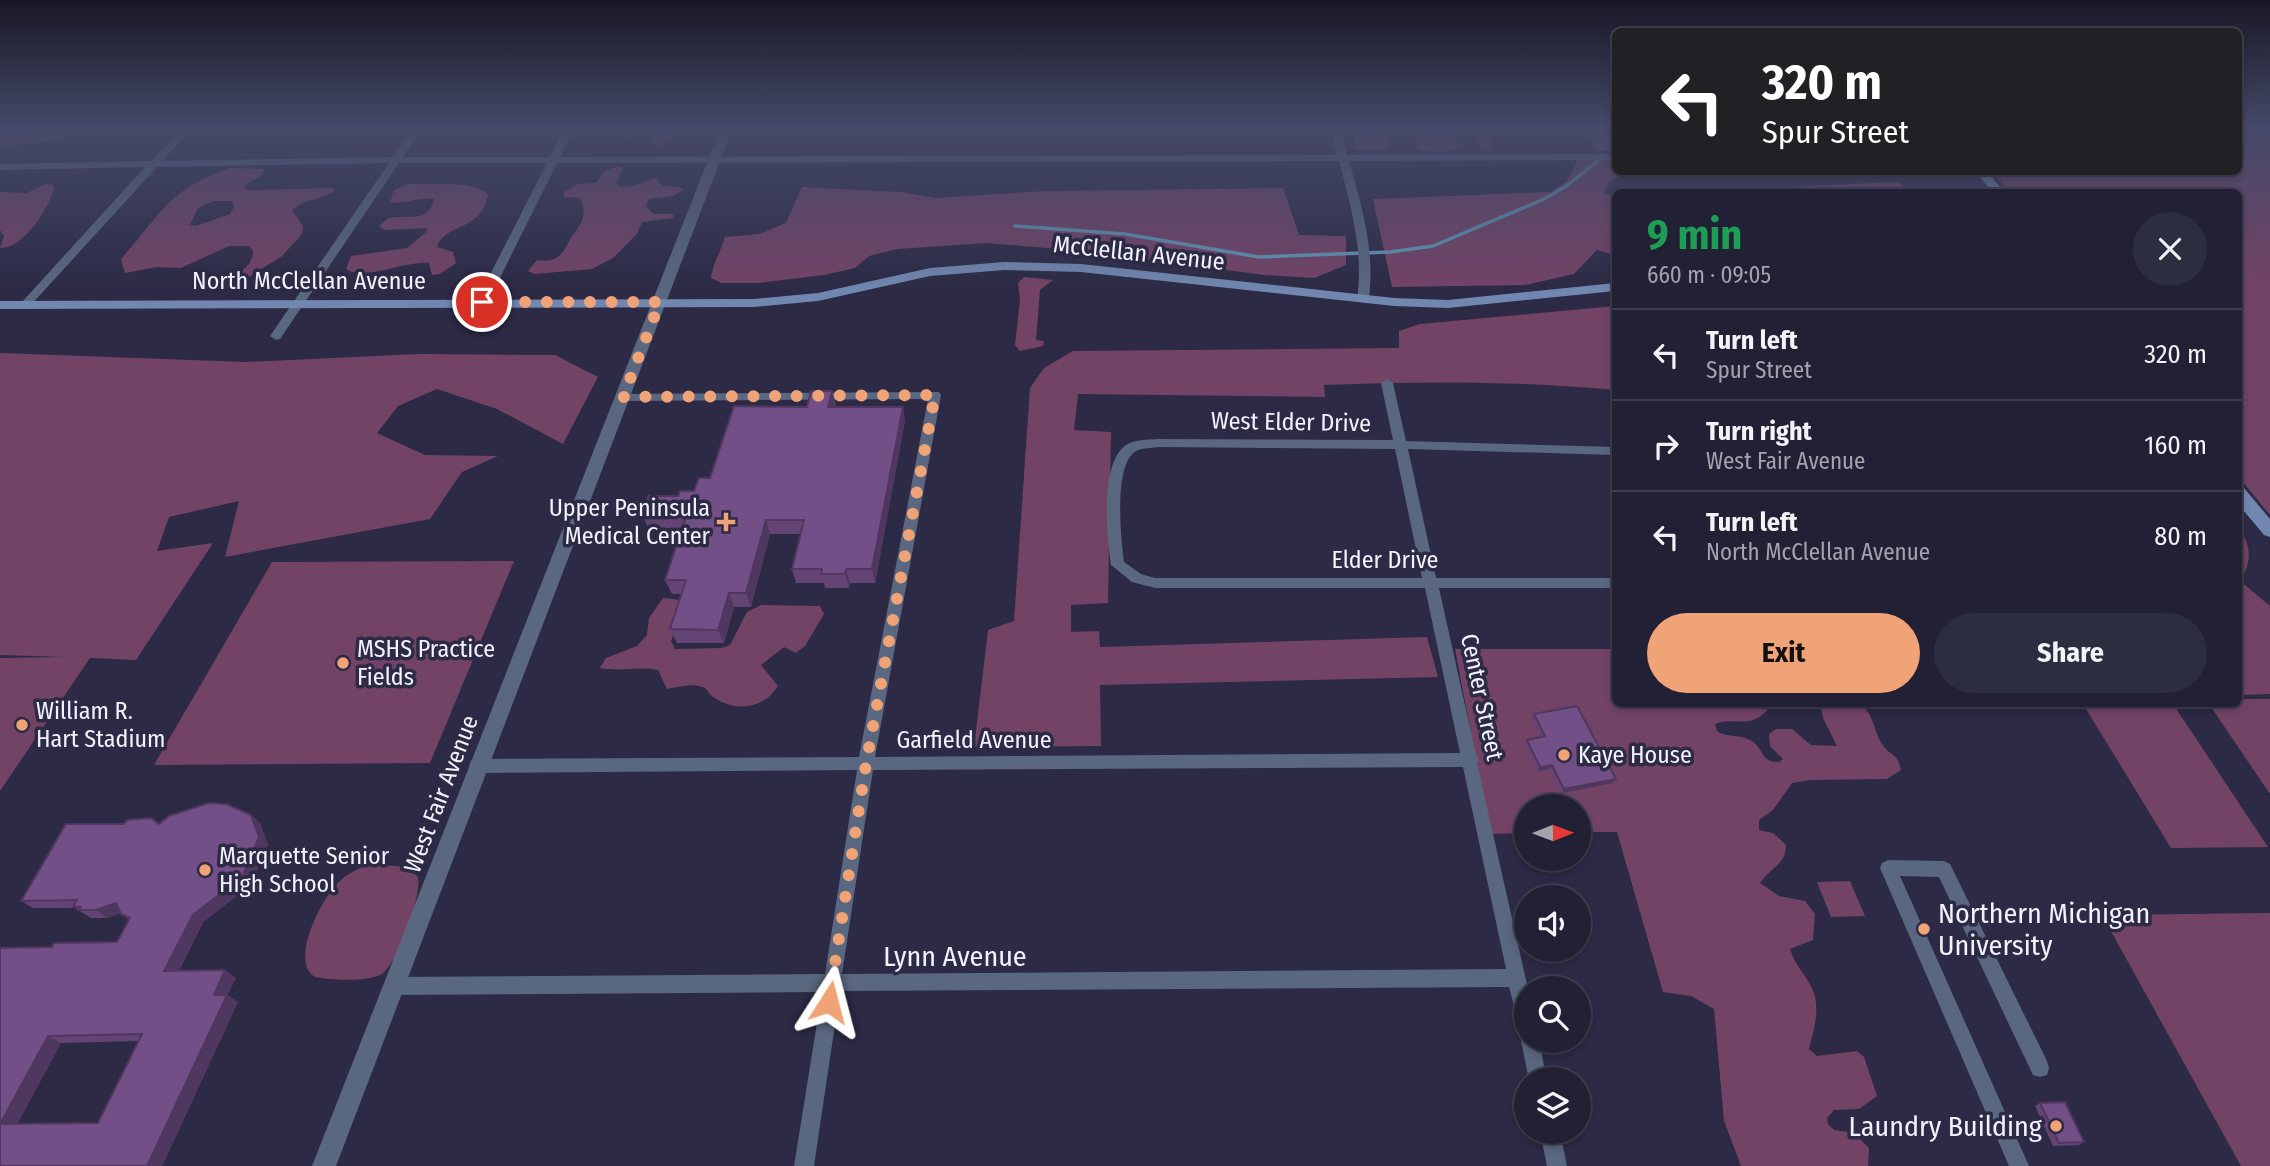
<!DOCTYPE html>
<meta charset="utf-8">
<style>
:root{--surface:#212034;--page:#2d2d40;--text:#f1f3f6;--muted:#a2a3ac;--line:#3e3e4f;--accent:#efa376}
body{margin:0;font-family:"Fira Sans Condensed",sans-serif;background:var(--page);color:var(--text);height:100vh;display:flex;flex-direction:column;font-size:26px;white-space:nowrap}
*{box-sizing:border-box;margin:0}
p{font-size:23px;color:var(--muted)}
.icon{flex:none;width:38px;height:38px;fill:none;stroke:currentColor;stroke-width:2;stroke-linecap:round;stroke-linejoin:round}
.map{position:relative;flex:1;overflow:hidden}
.sheet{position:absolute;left:1612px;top:189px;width:630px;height:518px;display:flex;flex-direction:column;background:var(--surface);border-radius:10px;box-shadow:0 4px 10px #0003,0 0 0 2px var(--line)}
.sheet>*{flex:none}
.banner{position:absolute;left:1612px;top:28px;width:630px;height:147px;border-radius:10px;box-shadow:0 4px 10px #0003,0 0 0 2px var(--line);background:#202124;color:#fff;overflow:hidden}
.needle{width:46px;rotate:89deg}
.tools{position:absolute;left:1514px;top:794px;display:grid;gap:14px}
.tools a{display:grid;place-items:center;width:77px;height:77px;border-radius:50%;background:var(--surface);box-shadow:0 4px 10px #0003,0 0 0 2px var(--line);font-size:35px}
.pin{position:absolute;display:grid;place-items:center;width:60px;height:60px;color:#fff;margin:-30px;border:4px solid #fff;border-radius:50%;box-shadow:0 2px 7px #0007}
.me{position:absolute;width:77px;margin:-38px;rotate:9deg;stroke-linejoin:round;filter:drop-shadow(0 0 5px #0008)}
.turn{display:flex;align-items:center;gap:24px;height:147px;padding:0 35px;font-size:32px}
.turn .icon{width:91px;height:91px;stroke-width:2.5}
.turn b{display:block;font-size:49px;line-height:60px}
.round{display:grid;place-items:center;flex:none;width:74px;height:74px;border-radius:37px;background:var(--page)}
.overview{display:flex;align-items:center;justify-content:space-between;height:119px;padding:0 35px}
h1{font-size:42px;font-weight:700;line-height:52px;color:#1e9e55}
.cta{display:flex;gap:14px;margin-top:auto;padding:14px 35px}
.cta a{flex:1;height:80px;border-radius:42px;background:var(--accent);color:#111;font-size:28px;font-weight:700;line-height:80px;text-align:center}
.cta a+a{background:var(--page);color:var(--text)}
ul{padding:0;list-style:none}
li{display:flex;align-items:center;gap:21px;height:91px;padding:0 35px;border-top:2px solid var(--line)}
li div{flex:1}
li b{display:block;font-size:26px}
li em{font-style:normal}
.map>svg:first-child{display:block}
.green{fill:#734366;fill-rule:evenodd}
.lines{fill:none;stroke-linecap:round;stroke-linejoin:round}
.stream{stroke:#6296b6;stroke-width:3.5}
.minor{fill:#5a6780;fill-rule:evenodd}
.tertiary{fill:#5a6780;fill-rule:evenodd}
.secondary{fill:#7187af;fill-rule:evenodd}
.wall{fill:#634475;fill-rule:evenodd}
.shaded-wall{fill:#50375f}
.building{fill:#734f88;stroke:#50375f;stroke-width:2}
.route{stroke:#efa376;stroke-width:12;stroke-dasharray:0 21.6}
.poi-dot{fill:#efa376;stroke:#2c2a45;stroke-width:2.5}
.labels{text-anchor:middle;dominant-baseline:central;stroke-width:7;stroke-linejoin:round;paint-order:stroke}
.street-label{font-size:24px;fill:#f2f2fd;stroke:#2c2a45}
.poi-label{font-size:24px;fill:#f2f2fd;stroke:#2c2a45;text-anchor:start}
.near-poi-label{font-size:28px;fill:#f2f2fd;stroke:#2c2a45;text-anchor:start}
.near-street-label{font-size:28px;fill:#f2f2fd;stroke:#2c2a45}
</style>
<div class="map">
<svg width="2270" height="1166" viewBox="0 0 2270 1166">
<rect width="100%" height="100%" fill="#2c2a45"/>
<!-- green -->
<path class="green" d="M0,127H87L56,141L0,146Z
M297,127H415L404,134L372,132L355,136L305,133Z
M624,127H687L664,145L653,144L649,134L623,138Z
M1353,127H1389L1387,151L1356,150Z
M1413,127H1487L1493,151H1481L1476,131H1453L1459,146C1447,154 1432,153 1418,149Z
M1583,127H1615V151H1597Z
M2238,127H2270V515L2238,476V192H2009L1992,172H2238Z
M1579,158L1615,159V172H1632L1610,180L1604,194L1615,196V255L1597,250L1574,274L1525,285L1392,287L1373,199L1551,192L1567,181Z
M619,166L623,168L616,183L620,187L632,186L655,178L663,186L680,187L683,190L672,196L649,199L646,206L653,214H673V218L642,222L637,234L613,258L592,269L535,274L528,271L537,260C554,263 561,257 568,243C577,226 590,219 580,198L565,197L563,193L578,184L596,183L605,171Z
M231,168L264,169C264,178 248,180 244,188L249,190L334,188V191C320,201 305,198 292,210L303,226L302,234L282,256L230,289H226C231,271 252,273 253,251L249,246H229L181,268L157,267L125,273L121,259C161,215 168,188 231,168ZM213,201H232L234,207L230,214L196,226L190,225L198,208Z
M1898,182L1911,192H1668Z
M45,184L53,185L54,188C49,209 23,249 0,248L4,236L0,230V192L27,193Z
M409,184C428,185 478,180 488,195C480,233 446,222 437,247L453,252L456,263L440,274L432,275L429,263C405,260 364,282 346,269L351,256L407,248L426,232L427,228L385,230L379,226L389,218C407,214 429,224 434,199C419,196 405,205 390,202L394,190Z
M802,187L900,192L936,198L1045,191L1283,188L1299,235L1346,236V265L1314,278L1264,275L1086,251L986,243L897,249L869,256L855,268L824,275L758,283H722L711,278C713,263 721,251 725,237L759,234L786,223Z
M1024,277L1053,280L1040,290L1036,340L1044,341L1043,346L1020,351L1015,345L1020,300L1018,283Z
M1615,306V390C1518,381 1422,381 1324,385L1325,397L1078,394L1074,430L1111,432L1108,603L1071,605V632L1099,631L1100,647L1427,637L1438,677L1100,685L1101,746L974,747L988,630L1014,621L1030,388L1044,368L1073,351L1399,348V331L1420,324Z
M0,353L246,362L417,354L555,355L598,377L563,444L497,409L437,389L398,406L377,433L425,455L498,456L462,472L430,519L225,557L239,501L169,517L157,551L213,543L136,660L90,658L0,791V658L64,657L0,655Z
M2238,527C2252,545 2252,562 2240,581L2270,606V694L2238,695Z
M514,561L430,763L154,765L272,562Z
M663,598L680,600V614L671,641L675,649L721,648L730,645L747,612L761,605L820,606L824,614L805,646L796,653L784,647L761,665L778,686C764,709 734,713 712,696C709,694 708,690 705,688C694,682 678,687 667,689L658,670C637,666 623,672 600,668L606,658L637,646L647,635L649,618Z
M1455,649H1615V704H1772C1752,733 1736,715 1715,724L1717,731C1727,738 1739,734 1750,740C1764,747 1760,763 1779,762L1783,759L1770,746L1769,734L1776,729H1792L1811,745L1837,746L1823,718L1820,704H1862C1876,721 1873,729 1882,744C1889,756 1897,751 1901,770L1887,779L1810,780L1792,783L1773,810L1759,820V830L1773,833L1786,845C1786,865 1770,868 1760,883L1779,896L1805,901L1815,914L1813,940L1790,949C1795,965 1805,974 1812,988C1821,1008 1814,1029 1809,1049L1817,1056L1857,1051L1864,1057L1877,1096L1859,1109L1834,1110L1827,1118L1828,1124L1834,1130L1854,1133L1869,1148L1868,1166H1741L1724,1121L1714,1009L1691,996L1663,992L1617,832H1579L1578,807H1526V833L1490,834Z
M2238,699H2270V794L2209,704H2238Z
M2083,704H2173L2268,847L2171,848Z
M370,864L406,867L418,877C422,895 397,968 380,975C364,982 331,980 315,977C289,962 321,900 337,884C346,874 357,869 370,864Z
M1850,881L1865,916L1831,917L1817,882Z
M2270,913V1166H2241L2102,915Z"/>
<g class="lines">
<!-- stream -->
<path class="stream" d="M1015,226L1125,234L1259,257L1390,252L1433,246L1542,200L1565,187L1598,161"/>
<!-- minor -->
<path class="minor" d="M183,127H193L162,161L393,157L414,127H424L403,157H550L565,127H575L560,157L1337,155L1330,127H1340L1347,155L1615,154V160L1349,161C1362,207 1375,250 1369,299L1363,303L1357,299C1364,251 1351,207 1339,161L557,163L488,302L482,306L476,302L547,163H399L280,339L276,340L270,336L389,163L157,167L30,306H22V302L145,167L0,170V164L151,161Z
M1387,379L1393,383L1406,441L1615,447V455L1408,449L1436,578H1615V588H1439L1476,755L1479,760L1477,763L1528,989L1526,1031L1520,1028L1509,987L840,991L814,1166H794L822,992L394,995L388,992L385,986L388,980L394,977L825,974L857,770L477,773L471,771L469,766L471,761L477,759L859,757L928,399L623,401L617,397L619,394L939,392L941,395L875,757L1460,753L1425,588H1155L1132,582L1111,565C1107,537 1099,464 1126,445C1135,439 1148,440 1158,439L1393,440L1381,383ZM1158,447L1395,449L1422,578H1155L1141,574L1124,562C1121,540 1113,464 1136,451C1142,448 1152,448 1158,447ZM1463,767L1506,969L842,974L873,770Z
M1888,860L1944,861L1950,864L2047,1061L2049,1068L2047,1075L2040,1077L2033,1075L1939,877L1900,876L2029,1166H2009L1880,868L1882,863Z
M1526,1033V1041H1539L1547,1080H1529L1521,1041Z
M1540,1132H1560L1567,1166H1547Z"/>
<!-- tertiary -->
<path class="tertiary" d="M721,127H733L336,1166H312Z"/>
<!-- secondary -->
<path class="secondary" d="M1976,172H1988L2004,192H1992Z
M1004,262L1081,264L1394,298L1448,300L1615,283V291L1448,308L1394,306L1081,272L1004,270L930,276L818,301L754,307L0,309V301L754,299L818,293L930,268Z
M2238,486L2244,488L2270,519V537L2264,535L2238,504Z"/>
</g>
<!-- wall -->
<path class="wall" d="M832,391L835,407L905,421L875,583H850L849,588H825L824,583H796L792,569L800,534H770L751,607H734L724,643H677L670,629L682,594H672L665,580L682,528H648L642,514L678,496L694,491L710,478L807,407Z
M1534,714L1616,779L1613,783L1562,793L1550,769L1538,771L1525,744L1527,740L1541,737L1532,719Z
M251,815L260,823L268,845L251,885L203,922L179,971L236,978L227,995L238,1002L162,1166H0L52,947L117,942L129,920L120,913L107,918H91L75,908H33L21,901L159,824ZM139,1041L98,1123L17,1124L61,1043Z
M2040,1103L2084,1142L2079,1145L2053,1146L2035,1106Z"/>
<!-- shaded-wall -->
<path class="shaded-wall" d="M832,391L836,405L832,421L828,407Z
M903,407L905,421L875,583L872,569Z
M766,520L770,534L751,607L746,593Z
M846,569L850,583L849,588L845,574Z
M729,593L734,607L724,643L718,630Z
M1552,765L1550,769L1538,771L1540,767Z
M1616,779L1613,783L1562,793L1564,789Z
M251,815L260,823L268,845L251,885L203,922L175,978L164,971L193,915Z
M116,903L127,911L107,918L96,910Z
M225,970L236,978L224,1002L214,995Z
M227,995L238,1002L162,1166H147Z
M48,1036L61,1043L14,1130L0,1124Z"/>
<!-- building -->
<path class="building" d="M811,391H832L828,407H903L872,569H846L845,574H821L822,569H792L804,520H766L746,593H729L718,630L670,629L686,580H665L687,514H642L648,496H678L680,491H694L699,478H710L734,406L807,407Z
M1577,706L1616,779L1564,789L1552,765L1540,767L1527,740L1545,736L1534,714Z
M209,803L226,804L251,815L259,837L242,877L193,915L164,971L225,970L214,995H227L147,1166H0V1124L98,1123L142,1034L48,1036L0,1124V948L52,947L54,943L117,942L130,918L121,914L116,903L96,910H79L81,907H73L77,900L21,901L66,824H124L127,820L151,818L159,824L169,816Z
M2065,1102L2084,1142L2059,1143L2040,1103Z"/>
<!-- sky -->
<linearGradient id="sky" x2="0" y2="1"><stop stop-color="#181726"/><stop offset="0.44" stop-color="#454a68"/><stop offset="1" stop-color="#454a68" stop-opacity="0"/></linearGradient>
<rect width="2270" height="290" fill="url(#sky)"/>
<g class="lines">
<!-- route -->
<path class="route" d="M482,302H660L623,397L935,395L866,764L829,1002"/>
</g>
<!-- markers -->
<g class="poi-dot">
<path d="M722.5 511.5h7v7h7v7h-7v7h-7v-7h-7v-7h7z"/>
<circle cx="343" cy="663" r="7"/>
<circle cx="22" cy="725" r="7"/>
<circle cx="1564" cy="755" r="7"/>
<circle cx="205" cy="870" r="7"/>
<circle cx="1924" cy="929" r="7"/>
<circle cx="2056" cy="1126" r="7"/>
</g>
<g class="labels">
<!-- street labels -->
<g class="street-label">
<text transform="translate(1139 253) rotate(6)">McClellan Avenue</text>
<text x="309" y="281">North McClellan Avenue</text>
<text transform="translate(1291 422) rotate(1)">West Elder Drive</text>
<text x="1385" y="560">Elder Drive</text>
<text transform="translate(1482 697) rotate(78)">Center Street</text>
<text x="974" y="740">Garfield Avenue</text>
<text transform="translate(441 794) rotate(-69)">West Fair Avenue</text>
</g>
<!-- poi labels -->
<g class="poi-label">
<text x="710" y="508" text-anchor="end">Upper Peninsula<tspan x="710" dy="28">Medical Center</tspan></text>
<text x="357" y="649">MSHS Practice<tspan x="357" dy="28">Fields</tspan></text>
<text x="36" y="711">William R.<tspan x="36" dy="28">Hart Stadium</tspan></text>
<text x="1578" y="755">Kaye House</text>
<text x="219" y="856">Marquette Senior<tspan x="219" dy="28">High School</tspan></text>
</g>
<!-- near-poi labels -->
<g class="near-poi-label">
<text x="1938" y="913">Northern Michigan<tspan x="1938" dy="32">University</tspan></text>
<text x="2042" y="1126" text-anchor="end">Laundry Building</text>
</g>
<!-- near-street labels -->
<g class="near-street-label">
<text x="955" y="956">Lynn Avenue</text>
</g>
</g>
</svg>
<div class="tools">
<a><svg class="needle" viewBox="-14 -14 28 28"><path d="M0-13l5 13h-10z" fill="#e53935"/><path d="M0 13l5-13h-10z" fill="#a2a3ac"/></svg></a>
<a><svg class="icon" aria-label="sound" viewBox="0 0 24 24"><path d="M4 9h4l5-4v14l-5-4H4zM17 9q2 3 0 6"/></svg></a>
<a><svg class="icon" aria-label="search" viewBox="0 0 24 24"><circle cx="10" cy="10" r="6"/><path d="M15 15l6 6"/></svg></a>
<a><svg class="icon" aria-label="layers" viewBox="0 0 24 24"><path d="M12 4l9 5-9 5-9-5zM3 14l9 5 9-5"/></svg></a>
</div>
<div class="pin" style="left:482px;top:302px;background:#d93025"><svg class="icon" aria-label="arrive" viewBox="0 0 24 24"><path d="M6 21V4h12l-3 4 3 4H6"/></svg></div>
<svg class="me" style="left:829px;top:1002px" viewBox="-20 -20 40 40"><path d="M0-17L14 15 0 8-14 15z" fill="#efa376" stroke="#fff" stroke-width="4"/></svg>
<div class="banner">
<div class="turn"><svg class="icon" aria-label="left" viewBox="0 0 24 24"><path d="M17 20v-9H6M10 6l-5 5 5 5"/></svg><div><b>320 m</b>Spur Street</div></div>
</div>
<section class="sheet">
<div class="overview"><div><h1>9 min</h1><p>660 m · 09:05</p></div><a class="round"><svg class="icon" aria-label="close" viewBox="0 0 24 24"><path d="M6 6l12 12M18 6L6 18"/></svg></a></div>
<ul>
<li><svg class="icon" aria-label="left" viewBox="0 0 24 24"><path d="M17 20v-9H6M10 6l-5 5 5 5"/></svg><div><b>Turn left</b><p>Spur Street</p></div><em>320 m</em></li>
<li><svg class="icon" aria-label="right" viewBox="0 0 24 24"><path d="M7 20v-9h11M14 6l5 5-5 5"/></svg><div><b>Turn right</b><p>West Fair Avenue</p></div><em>160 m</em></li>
<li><svg class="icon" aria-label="left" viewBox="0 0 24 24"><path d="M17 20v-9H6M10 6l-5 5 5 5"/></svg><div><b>Turn left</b><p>North McClellan Avenue</p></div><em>80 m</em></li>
</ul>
<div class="cta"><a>Exit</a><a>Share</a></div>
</section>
</div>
